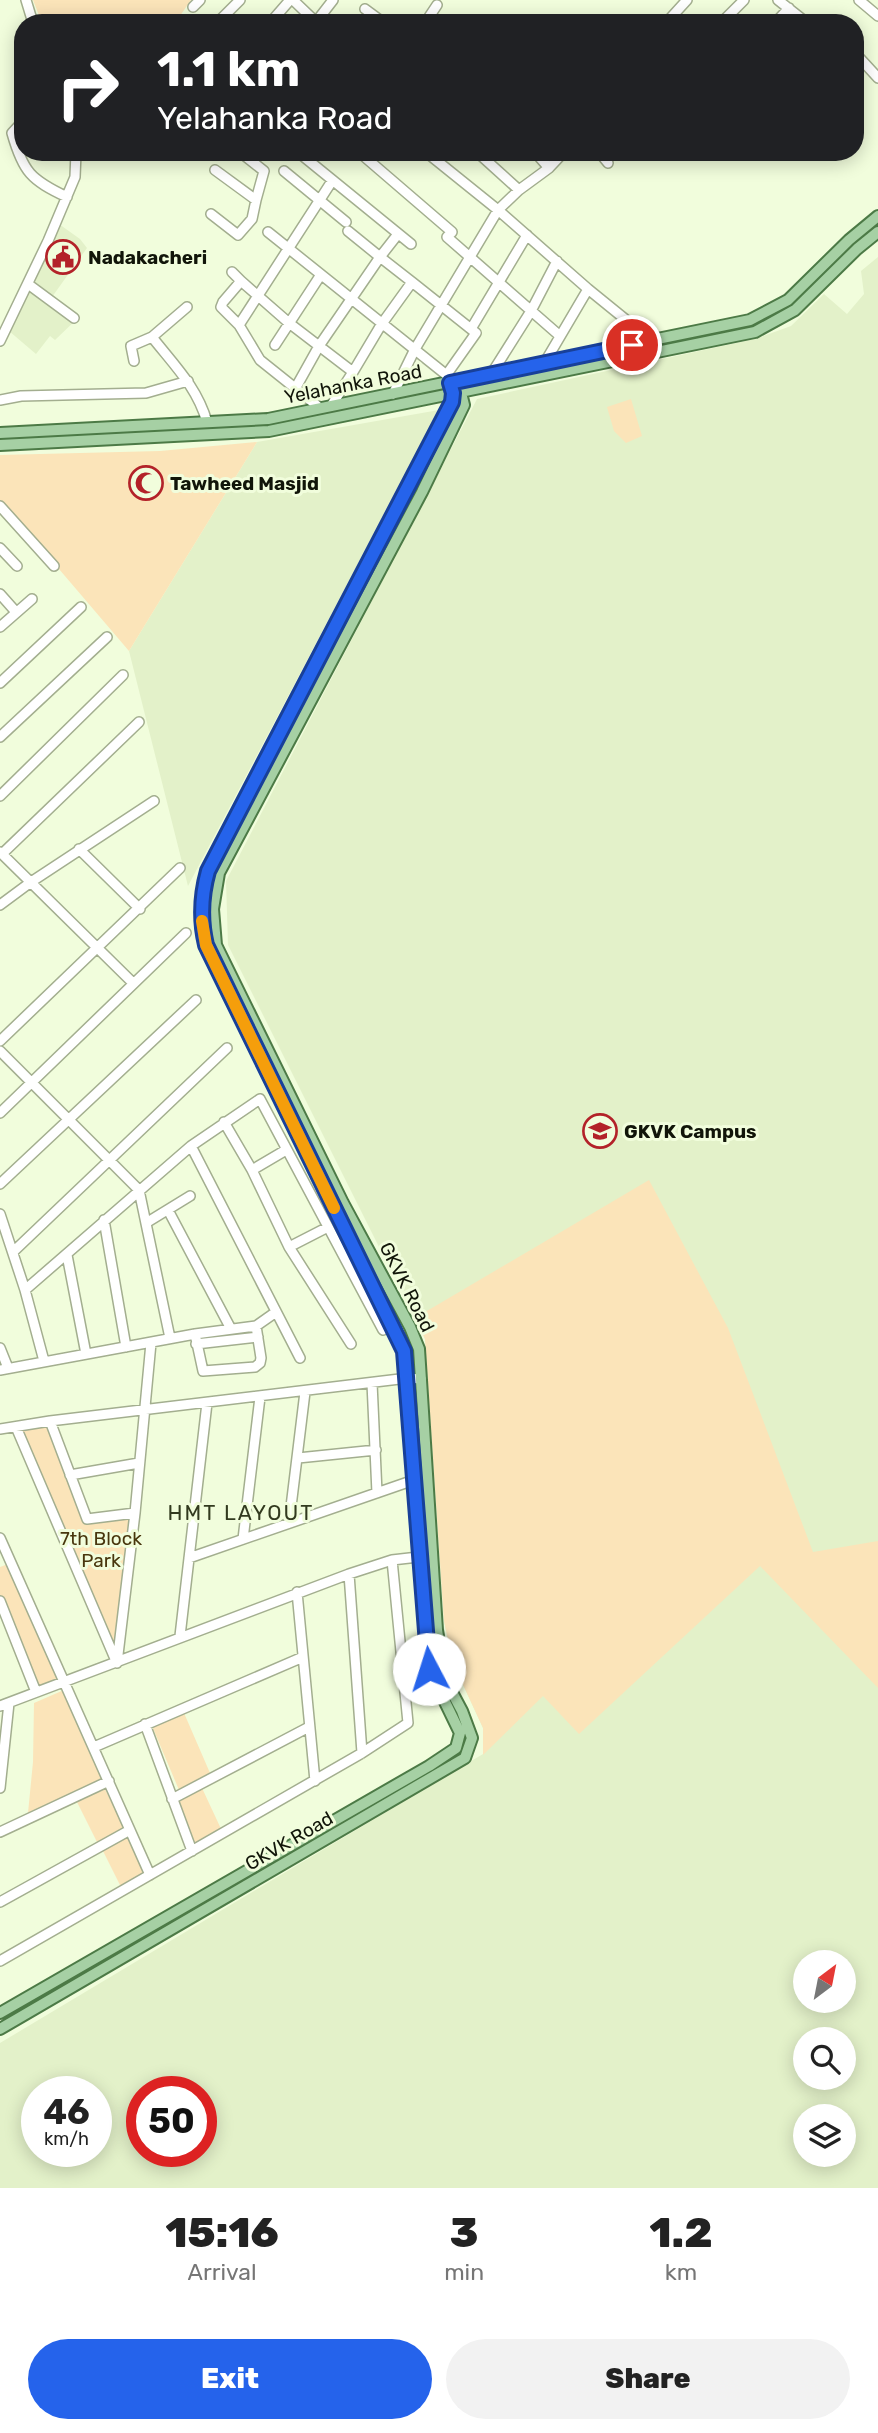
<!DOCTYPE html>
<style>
:root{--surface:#fff;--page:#f2f2f2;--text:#222;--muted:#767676;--accent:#2563eb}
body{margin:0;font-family:Rubik,sans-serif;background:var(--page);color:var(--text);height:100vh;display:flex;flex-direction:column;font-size:26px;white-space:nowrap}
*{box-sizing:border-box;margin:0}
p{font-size:23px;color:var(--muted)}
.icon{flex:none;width:38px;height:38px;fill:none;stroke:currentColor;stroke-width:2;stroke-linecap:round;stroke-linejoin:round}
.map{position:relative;height:2188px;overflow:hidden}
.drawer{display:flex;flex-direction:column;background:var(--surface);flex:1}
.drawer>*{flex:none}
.banner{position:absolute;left:14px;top:14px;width:850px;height:147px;border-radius:28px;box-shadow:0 4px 18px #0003;background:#202124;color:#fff;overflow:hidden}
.needle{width:46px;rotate:32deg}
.buttons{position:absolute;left:793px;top:1950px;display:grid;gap:14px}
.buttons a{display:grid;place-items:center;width:63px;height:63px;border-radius:50%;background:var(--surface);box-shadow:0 4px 18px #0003;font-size:35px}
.speed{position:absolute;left:21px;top:2076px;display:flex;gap:14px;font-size:35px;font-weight:700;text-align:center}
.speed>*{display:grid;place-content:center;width:91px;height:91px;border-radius:50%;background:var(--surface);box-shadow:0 4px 18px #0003;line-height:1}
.speed small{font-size:18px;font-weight:400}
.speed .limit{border:10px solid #d22;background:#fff;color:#111}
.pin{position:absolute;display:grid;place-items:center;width:60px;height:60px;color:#fff;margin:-30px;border:4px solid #fff;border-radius:50%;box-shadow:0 2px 7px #0007}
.me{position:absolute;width:77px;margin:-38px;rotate:355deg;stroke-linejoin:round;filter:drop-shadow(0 0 5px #0008)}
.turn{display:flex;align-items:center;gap:24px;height:147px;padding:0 28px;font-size:32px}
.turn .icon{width:91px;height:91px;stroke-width:2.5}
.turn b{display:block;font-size:49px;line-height:60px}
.eta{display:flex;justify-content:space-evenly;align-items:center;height:119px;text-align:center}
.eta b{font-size:42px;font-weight:800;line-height:49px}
.action{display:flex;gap:14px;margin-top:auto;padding:14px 28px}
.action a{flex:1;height:80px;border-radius:42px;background:var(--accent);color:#fff;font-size:28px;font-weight:800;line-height:80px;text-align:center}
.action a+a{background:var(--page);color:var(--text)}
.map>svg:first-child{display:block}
.built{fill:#e3f1c9;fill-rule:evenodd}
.green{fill:#fbe4b9}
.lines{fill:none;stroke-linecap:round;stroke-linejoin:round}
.minor-casing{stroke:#a3ae8f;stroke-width:12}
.major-casing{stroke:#4c7a46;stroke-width:14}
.minor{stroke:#fff;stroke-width:9}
.major{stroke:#a6d0a4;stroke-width:10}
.route-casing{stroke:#184099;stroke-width:18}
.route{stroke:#2563eb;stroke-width:12}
.slow{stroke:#f59e0b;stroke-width:12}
.labels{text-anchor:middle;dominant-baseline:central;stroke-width:6;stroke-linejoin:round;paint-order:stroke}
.poi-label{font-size:19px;font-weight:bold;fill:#111509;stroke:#f1fddc;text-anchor:start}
.street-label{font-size:19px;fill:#111509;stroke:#f1fddc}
.park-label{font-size:19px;fill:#48360d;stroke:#f1fddc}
.neighbourhood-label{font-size:21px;letter-spacing:2px;fill:#323a1f;stroke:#f1fddc}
</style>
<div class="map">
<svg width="878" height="2188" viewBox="0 0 878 2188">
<rect width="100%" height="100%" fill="#f1fddc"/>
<!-- built -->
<path class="built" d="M59,224L80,239L87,248L52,297L80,316L55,340L50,336L36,354L9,331Z
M878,257V2188H0V2043L483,1754V1728L453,1663L444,1621L425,1339L228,945L226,881L477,399L755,339L791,326L824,294L847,314L864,294L861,271ZM805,1962H844V2000H805ZM805,2039H844V2077H805ZM37,2091H96V2151H37ZM142,2091H201V2151H142ZM805,2116H844V2154H805Z
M439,410L188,886L129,651L257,442Z"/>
<!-- green -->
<path class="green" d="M33,0H191L175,23H42Z
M631,399L642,436L626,443L614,431L607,407Z
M257,442L129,651L0,500V455L160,451Z
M649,1180L728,1328L813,1552L878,1541V1688L760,1566L579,1734L543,1696L483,1755V1728L453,1663L444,1621L425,1339L415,1318Z
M48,1424L86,1521L132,1516L115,1653L19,1429Z
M11,1563L58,1680L37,1689L0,1597V1567Z
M64,1690L102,1780L28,1813L33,1762L34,1703Z
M184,1713L210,1773L179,1790L152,1726Z
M202,1788L222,1831L194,1844L174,1801Z
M105,1789L125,1829L97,1842L77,1802Z
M127,1836L146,1874L121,1887L102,1849Z"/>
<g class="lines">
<!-- minor casing -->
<g class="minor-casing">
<path id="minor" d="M26,0L33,23
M293,0L317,23
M778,0L807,23
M859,0L878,16
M193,7L200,0
M365,9L384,23
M316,22L333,0
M217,23L240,0
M270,23L290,0
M425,23L437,5
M666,23L687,0
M721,23L744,0
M775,23L789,8
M856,54L878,78
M23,121L12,133C23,172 31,180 67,197
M298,152L411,244
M359,152L452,232L447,237L560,336
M426,152L498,210L519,190L477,152
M535,152L549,168L564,152
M599,152L608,163
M215,170L256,200L264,171L240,152
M284,171L346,222
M519,190L549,168
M211,214L238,235L252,219L256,200
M268,232L449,377
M398,234L380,257L412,282
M232,272L241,281
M28,284L74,318
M187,307L152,337C174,365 197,387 207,422
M239,325L332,181
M471,329L527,235
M0,341L48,241L75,177L76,152
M275,345L320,276
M134,361L131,346L152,337
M545,362L588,289
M353,372L381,325L412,282L476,333L447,374
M492,373L531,311L557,261
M295,389L319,346L380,257L348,231
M393,394L415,349L498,210L588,289L652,341
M0,400L21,396L146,393L188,381
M320,408L260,360L239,325L221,307L223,302L241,281L289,323L353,372L331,406
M0,506L54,566
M0,548L17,566
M0,594L16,612
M0,627L32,599
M0,683L81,607
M0,737L107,637
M0,796L123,675
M79,849L140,909
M0,852L133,983
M2,854L139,722
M0,905L31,882L154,801
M0,1041L180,868
M0,1051L139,1190L170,1338
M0,1113L186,933
M224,1122L252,1170L289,1247L351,1344
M191,1146L300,1358
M252,1170L286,1150
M0,1184L196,1000
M168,1210L231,1329
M0,1214L25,1290L44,1361
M104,1220L126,1347
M146,1223L190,1196
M289,1247L328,1227
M13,1252L227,1048
M67,1255L86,1354
M25,1290L191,1146L260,1099L383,1330
M195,1334L203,1371L255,1367L260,1363L261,1358L256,1326
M196,1344L258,1337
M0,1348L8,1368
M0,1370L195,1334L256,1326L276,1312
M372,1383L377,1493
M50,1421L87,1519L135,1513
M16,1427L116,1661
M0,1429L50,1421L408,1378L421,1379
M298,1458L376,1450
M70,1475L139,1463
M289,1523L305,1392
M0,1538L150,1875
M243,1539L260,1397
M189,1558L414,1480
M349,1574L362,1753
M297,1592L315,1781
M0,1601L36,1692
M180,1636L207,1403
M117,1663L135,1513L151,1343
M0,1706L349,1574L392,1560L427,1556
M145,1724L192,1851
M94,1747L303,1657
M0,1788L9,1703
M172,1799L309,1727
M0,1832L109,1781
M0,1902L130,1830
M0,1961L362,1753L408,1723L392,1560"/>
</g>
<!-- major casing -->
<g class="major-casing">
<path id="major" d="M0,433L268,419L750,320L788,300L849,240L878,216
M0,445L269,431L755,332L795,310L857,249L878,232
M0,2013L429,1766L456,1748L460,1733L429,1669L404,1351L206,945L202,907L208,871L452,402L453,393L450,383
M0,2029L465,1758L472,1738L462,1711L445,1679L437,1630L419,1349L410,1327L343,1203L216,945L213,909L219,873L422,492L464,405L458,381"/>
</g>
<!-- minor -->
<use href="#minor" class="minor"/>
<!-- major -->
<use href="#major" class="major"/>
</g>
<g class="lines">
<!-- route casing -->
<g class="route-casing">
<path id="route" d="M429,1669L404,1351L206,945C200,920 201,896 208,871L452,402L453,393L450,383L632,345"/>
</g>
<!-- route -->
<use href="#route" class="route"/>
<!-- slow -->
<path class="slow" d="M202,921L206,945L334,1208"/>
</g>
<!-- icons -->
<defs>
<g id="civic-ring" transform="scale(1.75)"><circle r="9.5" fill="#f1fddc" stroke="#b32229" stroke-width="1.5"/><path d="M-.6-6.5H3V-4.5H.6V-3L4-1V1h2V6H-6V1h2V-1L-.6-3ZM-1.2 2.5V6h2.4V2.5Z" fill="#b32229"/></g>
<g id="mosque-ring" transform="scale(1.75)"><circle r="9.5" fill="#f1fddc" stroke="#b32229" stroke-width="1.5"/><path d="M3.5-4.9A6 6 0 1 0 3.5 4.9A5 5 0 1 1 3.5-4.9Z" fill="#b32229"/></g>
<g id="university-ring" transform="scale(1.75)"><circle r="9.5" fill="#f1fddc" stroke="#b32229" stroke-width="1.5"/><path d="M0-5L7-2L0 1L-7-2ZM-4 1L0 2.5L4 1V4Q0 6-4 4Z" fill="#b32229"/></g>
</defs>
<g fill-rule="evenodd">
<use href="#civic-ring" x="63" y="257"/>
<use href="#mosque-ring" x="146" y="483"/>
<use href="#university-ring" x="600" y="1131"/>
</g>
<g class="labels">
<!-- poi labels -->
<g class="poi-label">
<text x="88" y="257">Nadakacheri</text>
<text x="170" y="483">Tawheed Masjid</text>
<text x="624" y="1131">GKVK Campus</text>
</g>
<!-- street labels -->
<g class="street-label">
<text transform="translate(353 384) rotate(-11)">Yelahanka Road</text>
<text transform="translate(407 1287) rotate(63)">GKVK Road</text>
<text transform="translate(289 1841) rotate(-30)">GKVK Road</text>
</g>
<!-- park labels -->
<g class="park-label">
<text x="101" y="1538">7th Block<tspan x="101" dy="22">Park</tspan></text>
</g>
<!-- neighbourhood labels -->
<g class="neighbourhood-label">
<text x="241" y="1512">HMT LAYOUT</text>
</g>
</g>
</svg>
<div class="buttons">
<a><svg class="needle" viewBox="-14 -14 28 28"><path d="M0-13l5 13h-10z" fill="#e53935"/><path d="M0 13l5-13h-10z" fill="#767676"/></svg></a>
<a><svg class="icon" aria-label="search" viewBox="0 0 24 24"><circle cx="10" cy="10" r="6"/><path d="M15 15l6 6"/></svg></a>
<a><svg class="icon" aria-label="layers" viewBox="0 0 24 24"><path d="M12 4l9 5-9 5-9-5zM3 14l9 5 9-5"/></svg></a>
</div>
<div class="speed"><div>46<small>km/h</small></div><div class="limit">50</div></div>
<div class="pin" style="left:632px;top:345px;background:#d93025"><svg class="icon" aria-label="arrive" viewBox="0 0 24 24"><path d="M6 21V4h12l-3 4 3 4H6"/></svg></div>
<svg class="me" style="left:429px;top:1669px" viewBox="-20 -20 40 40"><circle r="19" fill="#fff"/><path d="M0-13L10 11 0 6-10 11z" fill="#2563eb"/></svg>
<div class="banner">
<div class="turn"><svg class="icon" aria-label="right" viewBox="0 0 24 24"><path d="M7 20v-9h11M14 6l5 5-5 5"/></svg><div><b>1.1 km</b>Yelahanka Road</div></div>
</div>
</div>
<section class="drawer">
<div class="eta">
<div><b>15:16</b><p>Arrival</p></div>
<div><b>3</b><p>min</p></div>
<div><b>1.2</b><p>km</p></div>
</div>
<div class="action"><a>Exit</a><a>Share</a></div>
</section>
